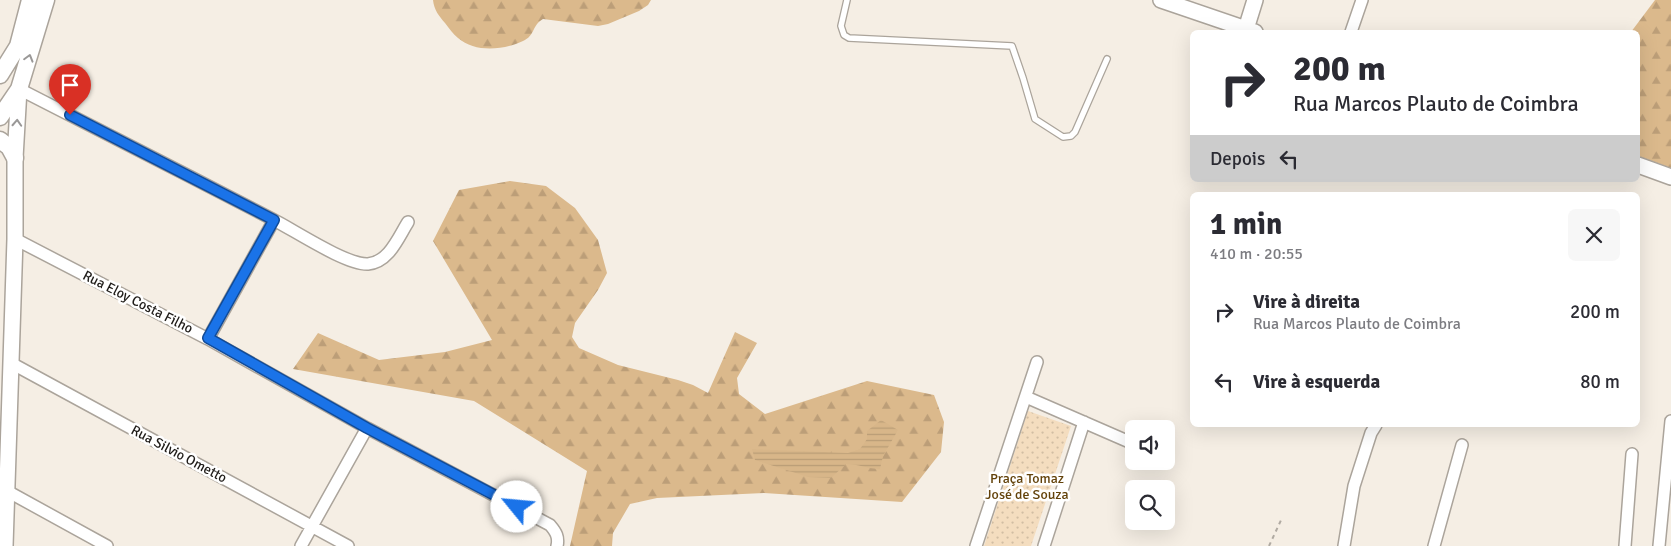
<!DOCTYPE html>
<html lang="pt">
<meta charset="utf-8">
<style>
:root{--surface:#fff;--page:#f7f7f7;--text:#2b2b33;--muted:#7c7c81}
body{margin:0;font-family:Signika,sans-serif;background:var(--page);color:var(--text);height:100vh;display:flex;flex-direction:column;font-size:19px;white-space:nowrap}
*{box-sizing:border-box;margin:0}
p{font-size:16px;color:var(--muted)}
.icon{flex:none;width:28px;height:28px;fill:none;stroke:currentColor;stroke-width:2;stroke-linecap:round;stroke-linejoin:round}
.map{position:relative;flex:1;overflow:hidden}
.sheet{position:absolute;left:1190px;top:192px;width:450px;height:235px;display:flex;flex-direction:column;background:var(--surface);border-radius:8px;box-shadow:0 5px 20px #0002}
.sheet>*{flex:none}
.hud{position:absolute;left:1190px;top:30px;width:450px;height:152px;border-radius:8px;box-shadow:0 5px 20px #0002;background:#fff;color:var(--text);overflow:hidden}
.fabs{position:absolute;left:1125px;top:420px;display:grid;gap:10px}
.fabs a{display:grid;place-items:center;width:50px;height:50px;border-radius:8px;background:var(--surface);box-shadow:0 5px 20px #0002;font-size:25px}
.pin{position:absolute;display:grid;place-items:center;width:42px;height:42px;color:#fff;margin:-51px -21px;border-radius:50% 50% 50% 0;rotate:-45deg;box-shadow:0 0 5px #0007}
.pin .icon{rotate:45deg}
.me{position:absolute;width:55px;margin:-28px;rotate:298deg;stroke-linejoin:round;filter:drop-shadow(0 0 4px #0008)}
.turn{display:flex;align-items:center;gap:18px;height:105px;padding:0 20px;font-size:22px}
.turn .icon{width:65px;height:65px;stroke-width:2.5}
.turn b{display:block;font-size:35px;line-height:42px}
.then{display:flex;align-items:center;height:48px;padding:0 20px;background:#0003;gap:10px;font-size:19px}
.round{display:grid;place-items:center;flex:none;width:52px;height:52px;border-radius:8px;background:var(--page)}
.headline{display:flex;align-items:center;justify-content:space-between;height:85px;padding:0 20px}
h1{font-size:30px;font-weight:800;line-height:38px}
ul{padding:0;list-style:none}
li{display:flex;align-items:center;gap:15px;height:70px;padding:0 20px}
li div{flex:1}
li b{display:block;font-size:19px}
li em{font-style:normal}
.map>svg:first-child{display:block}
.forest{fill:url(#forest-firs)}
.park{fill:url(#park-dots)}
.water{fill:url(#water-rules)}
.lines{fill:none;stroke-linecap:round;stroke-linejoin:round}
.service-casing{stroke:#aba49b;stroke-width:8}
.minor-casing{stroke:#aba49b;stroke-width:14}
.tertiary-casing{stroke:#aba49b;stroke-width:18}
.secondary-casing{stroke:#aba49b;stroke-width:19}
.path{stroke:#b0aaa2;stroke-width:2;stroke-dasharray:4 4;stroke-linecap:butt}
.service{stroke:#fff;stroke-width:5.5}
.minor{stroke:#fff;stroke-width:11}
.tertiary{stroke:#fff;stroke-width:15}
.secondary{stroke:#fff;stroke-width:16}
.oneway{stroke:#9a9897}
.route-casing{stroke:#114b97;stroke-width:12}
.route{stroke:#1a73e8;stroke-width:9}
.labels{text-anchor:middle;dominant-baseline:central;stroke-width:5;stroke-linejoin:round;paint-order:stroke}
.street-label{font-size:14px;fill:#1e1b18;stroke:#fff}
.park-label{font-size:14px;fill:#63420a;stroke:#fff}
</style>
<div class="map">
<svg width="1671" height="546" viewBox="0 0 1671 546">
<defs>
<pattern id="forest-firs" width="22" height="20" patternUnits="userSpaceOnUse" patternTransform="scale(1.25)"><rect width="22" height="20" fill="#dbb98c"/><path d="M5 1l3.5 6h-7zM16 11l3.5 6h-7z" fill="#bc9e78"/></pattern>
<pattern id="park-dots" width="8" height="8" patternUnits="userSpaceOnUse" patternTransform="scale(1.25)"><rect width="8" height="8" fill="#f4ddbf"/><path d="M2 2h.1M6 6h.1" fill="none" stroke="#d1bda3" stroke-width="1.8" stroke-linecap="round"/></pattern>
<pattern id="water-rules" width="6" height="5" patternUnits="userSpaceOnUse" patternTransform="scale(1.25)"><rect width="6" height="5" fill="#d8b689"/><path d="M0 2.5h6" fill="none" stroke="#b99c76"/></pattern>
</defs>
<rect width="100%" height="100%" fill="#f5eee4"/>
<!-- forest -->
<path class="forest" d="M433,0H651L648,5L639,11L608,24L598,26L543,19C532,25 535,36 523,41C504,50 475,53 458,38C453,34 449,28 445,23C439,16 434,10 433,0Z
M1655,0H1671V168L1638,156V32H1631Z
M510,181L546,186L575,208L598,240L607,273L598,290L575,323L572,337L579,348L618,365L678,380L693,385L708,393L735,332L757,343L737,378L739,394L765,414L867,381L934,395L944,422L941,452L902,502L764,493L657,498L630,504L613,533L612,546H570L587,471L474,401L293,369L318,333L379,360L445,352L492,340L433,241L459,190Z"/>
<!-- park -->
<path class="park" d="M1028,411L1071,426L1031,546H984Z"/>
<!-- water -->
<path class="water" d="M881,420L898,430L883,456L880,469C868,469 858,464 846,464L831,478L808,477L755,460L752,449L848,453L860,449L867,439V431Z"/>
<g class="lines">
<!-- service casing -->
<g class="service-casing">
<path id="service" d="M847,0L841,26L844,35L849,38L1012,46L1023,78L1035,119L1063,137L1071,136L1075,132L1107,59"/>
</g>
<!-- minor casing -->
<g class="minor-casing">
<path id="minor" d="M1351,32L1362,0
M19,89C103,132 188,175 272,219C294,230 346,265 368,264C389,262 398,238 408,222
M15,239L208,339L367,428L550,525C556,532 559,537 557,546
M208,339L274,220
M11,363L348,546
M1026,397L1134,444
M7,491L107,546
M301,546L367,428
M976,546L1037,362
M1044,546L1084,422
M1344,546L1354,486L1371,433L1376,425
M1434,546L1462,445
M1625,546L1632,454
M1659,546L1671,421"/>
</g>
<!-- tertiary casing -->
<g class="tertiary-casing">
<path id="tertiary" d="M1161,0L1255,32
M1246,29L1255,0
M1638,165L1671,177
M5,546L15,239V158L19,89"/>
</g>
<!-- secondary casing -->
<g class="secondary-casing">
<path id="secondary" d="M0,75L18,46L30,0
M0,117L19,89L46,0
M0,140L9,147L15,158"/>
</g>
<!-- path -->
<path class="path" d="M1269,546L1282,518"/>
<!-- service -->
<use href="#service" class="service"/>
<!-- minor -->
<use href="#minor" class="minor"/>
<!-- tertiary -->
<use href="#tertiary" class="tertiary"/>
<!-- secondary -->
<use href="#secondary" class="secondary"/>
</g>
<!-- one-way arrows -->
<defs><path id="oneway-chevron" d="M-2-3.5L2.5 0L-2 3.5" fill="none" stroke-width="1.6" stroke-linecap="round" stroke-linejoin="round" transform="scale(1.25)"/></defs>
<g class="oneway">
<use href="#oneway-chevron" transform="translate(29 58) rotate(-74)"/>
<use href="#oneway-chevron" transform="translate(17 123) rotate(-87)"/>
</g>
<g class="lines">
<!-- route casing -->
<g class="route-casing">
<path id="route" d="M70,115L274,220L208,338L367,428L517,507"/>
</g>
<!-- route -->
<use href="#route" class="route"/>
</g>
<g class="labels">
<!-- street labels -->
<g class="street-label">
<text transform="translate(138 302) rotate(27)">Rua Eloy Costa Filho</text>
<text transform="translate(179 454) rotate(28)">Rua Silvio Ometto</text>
</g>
<!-- park labels -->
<g class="park-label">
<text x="1027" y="478">Praça Tomaz<tspan x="1027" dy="16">José de Souza</tspan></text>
</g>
</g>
</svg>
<div class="fabs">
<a><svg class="icon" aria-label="sound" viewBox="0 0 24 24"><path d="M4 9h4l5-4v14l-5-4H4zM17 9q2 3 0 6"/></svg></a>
<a><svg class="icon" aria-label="search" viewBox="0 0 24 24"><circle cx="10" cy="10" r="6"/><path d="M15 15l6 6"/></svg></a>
</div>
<div class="pin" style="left:70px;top:115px;background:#d93025"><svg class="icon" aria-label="arrive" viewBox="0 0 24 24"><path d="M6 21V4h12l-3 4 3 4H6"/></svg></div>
<svg class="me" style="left:517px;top:507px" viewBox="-20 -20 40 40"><circle r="19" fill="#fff"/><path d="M0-13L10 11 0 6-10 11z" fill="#1a73e8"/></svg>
<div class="hud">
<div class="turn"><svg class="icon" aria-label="right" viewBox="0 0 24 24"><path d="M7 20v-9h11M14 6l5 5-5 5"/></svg><div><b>200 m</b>Rua Marcos Plauto de Coimbra</div></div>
<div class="then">Depois<svg class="icon" aria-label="left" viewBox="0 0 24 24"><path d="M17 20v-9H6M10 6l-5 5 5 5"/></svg></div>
</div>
<section class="sheet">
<div class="headline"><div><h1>1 min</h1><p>410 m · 20:55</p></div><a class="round"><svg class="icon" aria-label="close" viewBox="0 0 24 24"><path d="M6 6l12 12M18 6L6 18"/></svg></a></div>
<ul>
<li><svg class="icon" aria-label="right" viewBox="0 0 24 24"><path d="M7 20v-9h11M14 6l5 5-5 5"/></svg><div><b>Vire à direita</b><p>Rua Marcos Plauto de Coimbra</p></div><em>200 m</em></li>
<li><svg class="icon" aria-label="left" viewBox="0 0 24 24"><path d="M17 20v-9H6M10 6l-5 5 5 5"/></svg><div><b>Vire à esquerda</b></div><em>80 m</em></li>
</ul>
</section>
</div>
